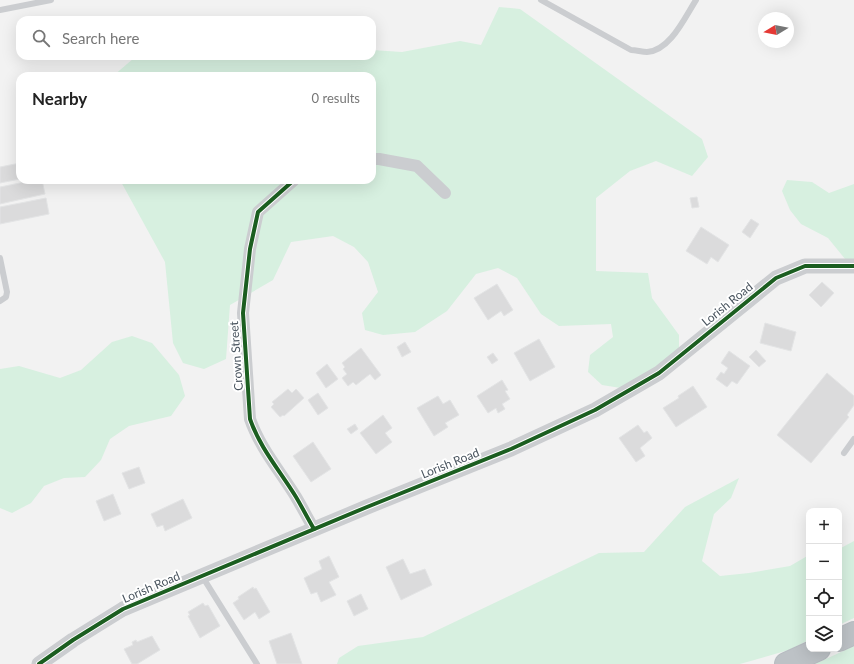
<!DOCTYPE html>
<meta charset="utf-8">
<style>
:root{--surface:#fff;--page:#f6f6f6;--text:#222;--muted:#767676;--line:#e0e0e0}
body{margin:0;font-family:Lato,sans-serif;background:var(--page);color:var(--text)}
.controls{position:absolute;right:12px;bottom:12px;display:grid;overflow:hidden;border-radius:8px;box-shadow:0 4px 16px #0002}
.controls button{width:36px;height:36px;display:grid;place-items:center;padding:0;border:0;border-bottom:1px solid var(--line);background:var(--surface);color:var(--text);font:20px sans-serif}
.compass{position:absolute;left:758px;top:12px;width:36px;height:36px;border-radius:50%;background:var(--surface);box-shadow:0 4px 16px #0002;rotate:260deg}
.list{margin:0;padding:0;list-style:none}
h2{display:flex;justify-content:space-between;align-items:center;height:52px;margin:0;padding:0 16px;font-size:17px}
h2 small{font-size:13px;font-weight:400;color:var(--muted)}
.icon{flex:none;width:22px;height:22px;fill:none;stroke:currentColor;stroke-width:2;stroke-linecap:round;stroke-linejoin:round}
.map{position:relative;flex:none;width:854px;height:664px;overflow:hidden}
.search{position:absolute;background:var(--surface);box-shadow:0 4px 16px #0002;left:16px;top:16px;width:360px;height:44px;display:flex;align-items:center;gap:10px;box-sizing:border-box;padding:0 14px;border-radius:12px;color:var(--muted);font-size:15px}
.panel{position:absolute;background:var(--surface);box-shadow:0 4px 16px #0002;left:16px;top:72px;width:360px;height:112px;border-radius:12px}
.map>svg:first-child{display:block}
.green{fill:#d7f0e0}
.building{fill:#dbdbdc;stroke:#e3e4e5}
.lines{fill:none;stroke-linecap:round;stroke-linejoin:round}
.motorway-casing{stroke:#b7bcc1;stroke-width:24}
.service{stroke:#cbcdd0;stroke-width:6}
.minor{stroke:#cbcdd0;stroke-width:12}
.tertiary{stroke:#cbcdd0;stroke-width:15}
.motorway{stroke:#bdc2c6;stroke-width:22}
.cycleway-casing{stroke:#fff;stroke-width:6}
.cycleway{stroke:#1b5e20;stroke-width:4}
.labels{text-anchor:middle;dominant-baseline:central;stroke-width:4;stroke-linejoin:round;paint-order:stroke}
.street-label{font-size:12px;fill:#49545e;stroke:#fff}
</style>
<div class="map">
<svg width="854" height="664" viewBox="0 0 854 664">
<rect width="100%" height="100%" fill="#f2f2f2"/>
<g class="green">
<path d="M 499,7 L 520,9 L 702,139 L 708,157 L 692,176 L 656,161 L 630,171 L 596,198 L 596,271 L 648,273 L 652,298 L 679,335 L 679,354 L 627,389 L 602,385 L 588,372 L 590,355 L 613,337 L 611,324 L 559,326 L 541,314 L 517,278 L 498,268 L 476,274 L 447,311 L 415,332 L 383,335 L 365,330 L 362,313 L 378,292 L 368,262 L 354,247 L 333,236 L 291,242 L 273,280 L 230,305 L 226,359 L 204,369 L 183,363 L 173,343 L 165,262 L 120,180 L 372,180 L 372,76 L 113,76 L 134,58 L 145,56 L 372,56 L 372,50 L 402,52 L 460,41 L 481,45 Z"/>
<path d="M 787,180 L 812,182 L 829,193 L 854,184 L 854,265 L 850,265 L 828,238 L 801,224 L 790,210 L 782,191 Z"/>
<path d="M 132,336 L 152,343 L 179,375 L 185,396 L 171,416 L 129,426 L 110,439 L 101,460 L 85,477 L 64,478 L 44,486 L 31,503 L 12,513 L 0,508 L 0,369 L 19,366 L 60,378 L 81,370 L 112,342 Z"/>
<path d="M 739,478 L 731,498 L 714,514 L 702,561 L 720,576 L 749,573 L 790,566 L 809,555 L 809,640 L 789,650 L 740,664 L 337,664 L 339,658 L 358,646 L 423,637 L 599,553 L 644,552 L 685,507 Z"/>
<path d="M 854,541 L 854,618 L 839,625 L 839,549 Z"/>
<path d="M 854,646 L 854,664 L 815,664 Z"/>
</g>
<g class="building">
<path d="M 20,163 L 20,179 L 0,183 L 0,167 Z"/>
<path d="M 35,180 L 42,180 L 45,194 L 0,204 L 0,187 Z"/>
<path d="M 697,197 L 699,207 L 692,208 L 690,198 Z"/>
<path d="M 46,198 L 49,214 L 0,224 L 0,207 Z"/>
<path d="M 751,219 L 759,224 L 750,238 L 742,232 Z"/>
<path d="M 701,227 L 729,245 L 718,262 L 711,257 L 707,264 L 686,251 Z"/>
<path d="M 822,282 L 834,293 L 821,307 L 809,295 Z"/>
<path d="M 497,284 L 513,310 L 504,316 L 501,311 L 488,320 L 474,298 Z"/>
<path d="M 765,323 L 796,332 L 791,351 L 760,343 Z"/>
<path d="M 539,339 L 555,367 L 530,381 L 514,353 Z"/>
<path d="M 405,342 L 411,352 L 402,357 L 397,347 Z"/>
<path d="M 361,348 L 381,375 L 375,380 L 370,374 L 356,385 L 353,382 L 348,386 L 342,378 L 347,374 L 343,369 L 345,367 L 342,363 Z"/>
<path d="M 756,350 L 766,361 L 759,367 L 749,357 Z"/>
<path d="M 729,351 L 750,366 L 737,384 L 732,381 L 727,387 L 716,379 L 721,372 L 724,374 L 728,368 L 721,363 Z"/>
<path d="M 493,353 L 498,360 L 492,364 L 487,357 Z"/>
<path d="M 327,364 L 338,379 L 326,388 L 316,373 Z"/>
<path d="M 827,373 L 854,396 L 854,405 L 847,415 L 849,417 L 811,463 L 777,435 Z"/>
<path d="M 502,380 L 508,390 L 505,391 L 510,399 L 502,404 L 505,409 L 498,413 L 496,408 L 488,413 L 477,396 Z"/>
<path d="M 693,386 L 707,407 L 676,427 L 663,408 L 679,398 L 678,396 Z"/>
<path d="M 288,389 L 292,393 L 296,389 L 304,398 L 284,416 L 283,415 L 280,417 L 271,407 L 274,404 L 272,402 Z"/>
<path d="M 318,393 L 328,408 L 318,415 L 308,400 Z"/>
<path d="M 438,396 L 443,404 L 450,400 L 459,415 L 445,423 L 448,427 L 434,436 L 417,408 Z"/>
<path d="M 383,415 L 392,428 L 385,433 L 392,442 L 376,454 L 360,433 Z"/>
<path d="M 355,424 L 358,429 L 351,434 L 347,429 Z"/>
<path d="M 638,425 L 644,433 L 647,431 L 652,438 L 640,448 L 645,456 L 636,462 L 619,438 Z"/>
<path d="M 313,442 L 331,469 L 311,482 L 293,456 Z"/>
<path d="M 139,467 L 145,483 L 129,489 L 122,473 Z"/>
<path d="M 113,494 L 121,514 L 104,521 L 96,501 Z"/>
<path d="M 183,499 L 192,518 L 165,531 L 163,525 L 157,527 L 151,514 Z"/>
<path d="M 329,556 L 339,577 L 329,582 L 336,595 L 321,602 L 317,592 L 311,594 L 304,578 L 322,569 L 319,561 Z"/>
<path d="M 403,559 L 410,574 L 425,569 L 432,585 L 401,600 L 386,567 Z"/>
<path d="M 253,587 L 254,589 L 256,588 L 270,612 L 259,619 L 255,612 L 244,620 L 233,603 L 239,599 L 238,597 Z"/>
<path d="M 361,594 L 368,609 L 354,616 L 347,601 Z"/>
<path d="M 203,603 L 205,606 L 208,605 L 220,626 L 200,638 L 188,616 L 190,615 L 188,612 Z"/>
<path d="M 291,633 L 302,664 L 277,664 L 269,641 Z"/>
<path d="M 152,636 L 160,650 L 137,664 L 132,664 L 124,649 L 133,645 L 132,642 L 136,640 L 137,642 Z"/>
</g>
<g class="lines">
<g class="motorway-casing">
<g id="motorway">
<path d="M 839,640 L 854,633"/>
<path d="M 786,664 L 819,649"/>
</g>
</g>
<g class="service">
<path d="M 541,0 L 631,50 C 636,50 642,52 647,52 C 670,51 685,17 696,0"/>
<path d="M 0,10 L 51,0"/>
<path d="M 0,258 L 7,292 L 6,297 L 0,301"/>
<path d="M 844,453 L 854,439"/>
<path d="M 202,576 L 257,664"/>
</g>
<g class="minor">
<path d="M 372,159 L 379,159 L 417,166 L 445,193"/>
<path d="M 294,180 L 258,212 L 250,249 L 243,313 L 250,419 C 260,448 280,471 296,497 C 302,507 308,519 314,529"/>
</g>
<path class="tertiary" d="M 39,664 L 73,640 L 123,609 L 367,507 L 511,449 L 595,410 L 659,373 L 776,278 L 805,266 L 854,266"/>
<use href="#motorway" class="motorway"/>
<g class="cycleway-casing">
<g id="cycleway">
<path d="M 294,180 L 258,212 L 250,249 L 243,313 L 250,419 C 260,448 280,471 296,497 C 302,507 308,519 314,529"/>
<path d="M 39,664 L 73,640 L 123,609 L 367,507 L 511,449 L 595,410 L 659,373 L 776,278 L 805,266 L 854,266"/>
</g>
</g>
<use href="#cycleway" class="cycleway"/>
</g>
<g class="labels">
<g class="street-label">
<text transform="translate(727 304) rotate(-39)">Lorish Road</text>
<text transform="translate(236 356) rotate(-94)">Crown Street</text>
<text transform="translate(450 463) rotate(-22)">Lorish Road</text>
<text transform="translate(151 587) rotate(-23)">Lorish Road</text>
</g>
</g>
</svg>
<div class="controls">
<button>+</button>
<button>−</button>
<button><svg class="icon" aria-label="locate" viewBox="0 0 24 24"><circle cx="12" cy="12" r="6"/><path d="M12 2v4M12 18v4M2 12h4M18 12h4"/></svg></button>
<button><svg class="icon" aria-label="layers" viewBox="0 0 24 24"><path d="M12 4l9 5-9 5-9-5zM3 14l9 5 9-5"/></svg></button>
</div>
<svg class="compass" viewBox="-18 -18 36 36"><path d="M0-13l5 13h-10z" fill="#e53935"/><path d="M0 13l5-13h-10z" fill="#767676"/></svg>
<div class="search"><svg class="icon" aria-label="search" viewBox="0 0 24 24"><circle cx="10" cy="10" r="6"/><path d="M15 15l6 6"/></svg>Search here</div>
<section class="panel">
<h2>Nearby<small>0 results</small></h2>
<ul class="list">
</ul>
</section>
</div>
